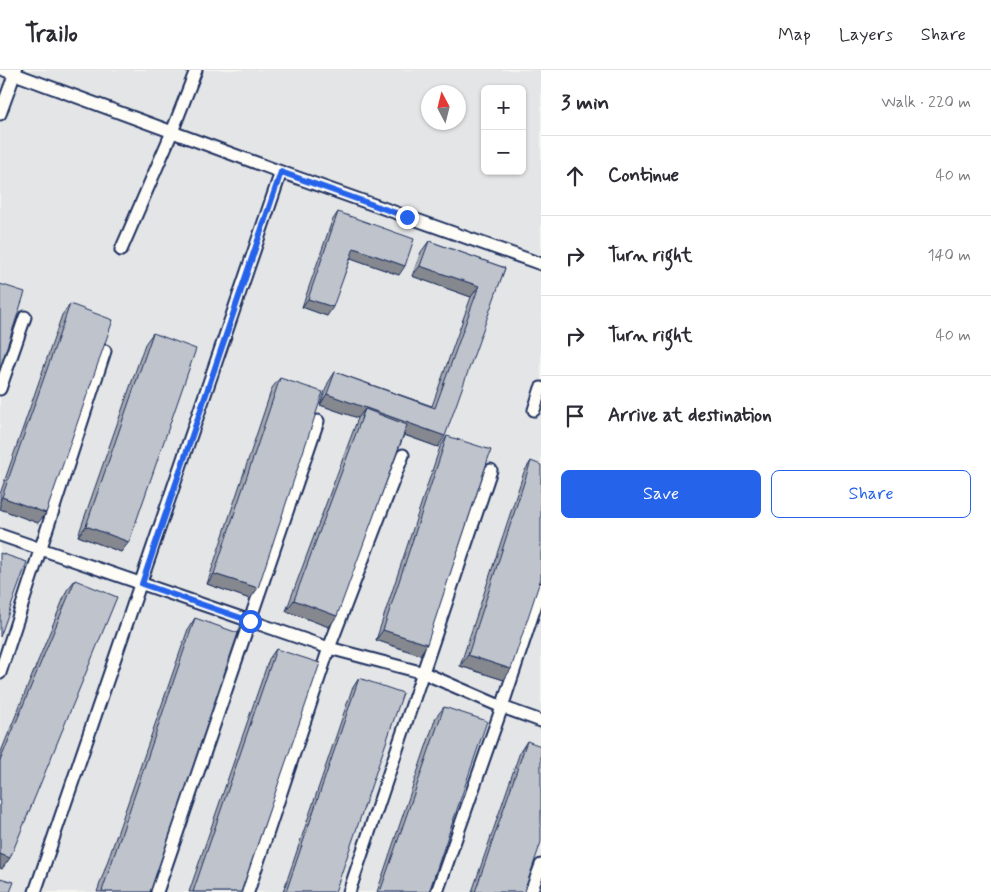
<!DOCTYPE html>
<meta charset="utf-8">
<style>
:root{--surface:#fff;--page:#f2f2f3;--text:#2b2b33;--muted:#7c7c81;--line:#e1e1e2;--accent:#2563eb}
body{margin:0;font-family:Mynerve,sans-serif;background:var(--page);color:var(--text)}
.controls{position:absolute;right:15px;top:15px;display:grid;overflow:hidden;border-radius:8px;box-shadow:0 1px 4px #0004}
.controls button{width:45px;height:45px;display:grid;place-items:center;padding:0;border:0;border-bottom:1px solid var(--line);background:var(--surface);color:var(--text);font:25px sans-serif}
.compass{position:absolute;left:421px;top:15px;width:45px;height:45px;border-radius:50%;background:var(--surface);box-shadow:0 1px 4px #0004;rotate:353deg}
.stop{position:absolute;width:15px;height:15px;margin:-11px;border:4px solid #2563eb;border-radius:50%;background:#fff}
.stop.end{background:#2563eb;border-color:#fff;box-shadow:0 1px 5px #0008}
.list{margin:0;padding:0;list-style:none}
h2{display:flex;justify-content:space-between;align-items:center;height:65px;margin:0;padding:0 20px;font-size:21px}
h2 small{font-size:16px;font-weight:400;color:var(--muted)}
.list li{display:grid;grid-template-columns:32px 1fr auto;gap:15px;align-items:center;box-sizing:border-box;height:80px;padding:0 20px;border-top:1px solid var(--line)}
.list b{display:block;font-size:19px;white-space:nowrap}
.list em{font-size:16px;font-style:normal;color:var(--muted)}
.actions{display:flex;gap:10px;padding:15px 20px}
.actions a{flex:1;padding:11px 0;border:1px solid var(--accent);border-radius:8px;text-align:center;font-size:18px;color:var(--accent)}
.actions .main{background:var(--accent);color:#fff}
.icon{flex:none;width:28px;height:28px;fill:none;stroke:currentColor;stroke-width:2;stroke-linecap:round;stroke-linejoin:round}
.map{position:relative;flex:none;width:541px;height:822px;overflow:hidden}
header{display:flex;align-items:center;gap:30px;box-sizing:border-box;height:70px;padding:0 25px;background:var(--surface);border-bottom:1px solid var(--line)}
header strong{font-size:24px}
nav{display:flex;gap:28px;margin-inline-start:auto;font-size:18px}
main{display:flex}
aside{flex:1;background:var(--surface)}
.map>svg:first-child{display:block}
.built{fill:#e4e5e6;fill-rule:evenodd}
.lines{fill:none;stroke-linecap:round;stroke-linejoin:round}
.lane-casing{stroke:#1b2f5e;stroke-width:15}
.lane{stroke:#fdfcf7;stroke-width:11}
.wall{fill:#a4a8af;stroke:#1b2f5e}
.shaded-wall{fill:#86888f;stroke:#1b2f5e}
.building{fill:#bfc3cc;stroke:#1b2f5e}
.route{stroke:#2563eb;stroke-width:6}
</style>
<header>
<strong>Trailo</strong>
<nav><a>Map</a><a>Layers</a><a>Share</a></nav>
</header>
<main>
<div class="map">
<svg width="541" height="822" viewBox="0 0 541 822">
<rect width="100%" height="100%" fill="#f4f4f1"/>
<filter id="ink" filterUnits="userSpaceOnUse"><feTurbulence type="fractalNoise" baseFrequency=".02" numOctaves="2"/><feDisplacementMap in="SourceGraphic" scale="10" xChannelSelector="R" yChannelSelector="G"/><feConvolveMatrix kernelMatrix="1 2 1 2 8 2 1 2 1" color-interpolation-filters="sRGB"/></filter>
<g filter="url(#ink)">
<path class="built" d="M 0,0 L 541,0 L 541,822 L 0,822 ZM 485,19 L 522,19 L 522,101 L 485,101 ZM 428,22 L 458,22 L 458,52 L 428,52 Z"/>
<g class="lines">
<g class="lane-casing">
<g id="lane">
<path d="M 4,0 L 281,102 L 541,194"/>
<path d="M 0,44 L 16,0"/>
<path d="M 121,180 L 172,62 L 196,0"/>
<path d="M 0,319 L 25,247"/>
<path d="M 534,340 L 541,318"/>
<path d="M 0,465 L 329,578 L 424,603 L 502,637 L 541,651"/>
<path d="M 0,603 L 105,281"/>
<path d="M 35,822 L 281,102"/>
<path d="M 157,822 L 318,351"/>
<path d="M 248,822 L 329,578 L 403,385"/>
<path d="M 349,822 L 491,400"/>
<path d="M 437,822 L 502,637 L 541,519"/>
<path d="M 531,822 L 541,795"/>
</g>
</g>
<use href="#lane" class="lane"/>
</g>
<g class="wall">
<path d="M 338,142 L 399,205 L 351,188 L 327,246 L 302,237 L 332,151 Z"/>
<path d="M 429,171 L 505,198 L 438,377 L 404,365 L 329,557 L 286,541 L 358,348 L 320,335 L 328,313 L 335,302 L 432,336 L 471,227 L 412,206 L 421,182 Z"/>
<path d="M 70,234 L 38,453 L 0,439 L 0,424 L 62,245 Z"/>
<path d="M 153,263 L 121,482 L 78,466 L 145,274 Z"/>
<path d="M 280,308 L 250,529 L 207,514 L 272,318 Z"/>
<path d="M 447,366 L 420,585 L 376,570 L 440,377 Z"/>
<path d="M 531,391 L 504,610 L 460,596 L 524,402 Z"/>
<path d="M 75,510 L 2,799 L 0,798 L 0,684 L 67,520 Z"/>
<path d="M 195,548 L 150,822 L 97,822 L 188,559 Z"/>
<path d="M 276,579 L 241,822 L 189,822 L 269,589 Z"/>
<path d="M 359,608 L 335,822 L 283,822 L 352,619 Z"/>
<path d="M 444,637 L 429,822 L 377,822 L 436,647 Z"/>
<path d="M 527,671 L 524,822 L 472,822 L 520,682 Z"/>
</g>
<g class="shaded-wall">
<path d="M 354,178 L 405,196 L 399,205 L 348,187 Z"/>
<path d="M 420,196 L 479,216 L 471,227 L 412,206 Z"/>
<path d="M 308,229 L 333,237 L 327,246 L 302,237 Z"/>
<path d="M 327,324 L 445,366 L 438,377 L 361,349 L 365,339 L 358,348 L 320,335 Z"/>
<path d="M 2,427 L 46,443 L 38,453 L 0,439 L 0,431 Z"/>
<path d="M 86,456 L 129,472 L 121,482 L 78,466 Z"/>
<path d="M 214,504 L 258,518 L 250,529 L 207,514 Z"/>
<path d="M 294,530 L 337,546 L 329,557 L 286,541 Z"/>
<path d="M 383,560 L 427,574 L 420,585 L 376,570 Z"/>
<path d="M 468,585 L 511,599 L 504,610 L 460,596 Z"/>
<path d="M 0,784 L 10,788 L 2,799 L 0,798 Z"/>
</g>
<g class="building">
<path d="M 338,142 L 414,169 L 405,196 L 354,178 L 333,237 L 308,229 Z"/>
<path d="M 429,171 L 505,198 L 445,366 L 327,324 L 335,302 L 435,338 L 479,216 L 420,196 Z"/>
<path d="M 0,214 L 25,222 L 0,298 Z"/>
<path d="M 70,234 L 113,250 L 46,443 L 2,427 Z"/>
<path d="M 153,263 L 196,279 L 129,472 L 86,456 Z"/>
<path d="M 280,308 L 323,322 L 258,518 L 214,504 Z"/>
<path d="M 365,339 L 407,355 L 337,546 L 294,530 Z"/>
<path d="M 447,366 L 491,380 L 427,574 L 383,560 Z"/>
<path d="M 531,391 L 541,395 L 541,508 L 511,599 L 468,585 Z"/>
<path d="M 0,483 L 27,492 L 0,567 Z"/>
<path d="M 75,510 L 117,527 L 10,788 L 0,784 L 0,691 Z"/>
<path d="M 195,548 L 238,563 L 150,822 L 106,822 L 102,821 Z"/>
<path d="M 276,579 L 320,593 L 241,822 L 193,822 Z"/>
<path d="M 359,608 L 403,623 L 335,822 L 286,822 Z"/>
<path d="M 444,637 L 487,651 L 429,822 L 380,822 Z"/>
<path d="M 527,671 L 541,676 L 541,772 L 524,822 L 475,822 Z"/>
<path d="M 0,808 L 14,812 L 10,822 L 0,822 Z"/>
</g>
</g>
<g class="lines" filter="url(#ink)">
<path class="route" d="M 250,551 L 142,514 L 281,102 L 407,147"/>
</g>
</svg>
<div class="controls">
<button>+</button>
<button>−</button>
</div>
<svg class="compass" viewBox="-18 -18 36 36"><path d="M0-13l5 13h-10z" fill="#e53935"/><path d="M0 13l5-13h-10z" fill="#7c7c81"/></svg>
<div class="stop" style="left:250px;top:551px"></div>
<div class="stop end" style="left:407px;top:147px"></div>
</div>
<aside>
<h2>3 min<small>Walk · 220 m</small></h2>
<ul class="list">
<li><svg class="icon" aria-label="ahead" viewBox="0 0 24 24"><path d="M12 20V5M6 11l6-6 6 6"/></svg><div><b>Continue</b></div><em>40 m</em></li>
<li><svg class="icon" aria-label="right" viewBox="0 0 24 24"><path d="M7 20v-9h11M14 6l5 5-5 5"/></svg><div><b>Turn right</b></div><em>140 m</em></li>
<li><svg class="icon" aria-label="right" viewBox="0 0 24 24"><path d="M7 20v-9h11M14 6l5 5-5 5"/></svg><div><b>Turn right</b></div><em>40 m</em></li>
<li><svg class="icon" aria-label="arrive" viewBox="0 0 24 24"><path d="M6 21V4h12l-3 4 3 4H6"/></svg><div><b>Arrive at destination</b></div></li>
</ul>
<div class="actions"><a class="main">Save</a><a>Share</a></div>
</aside>
</main>
